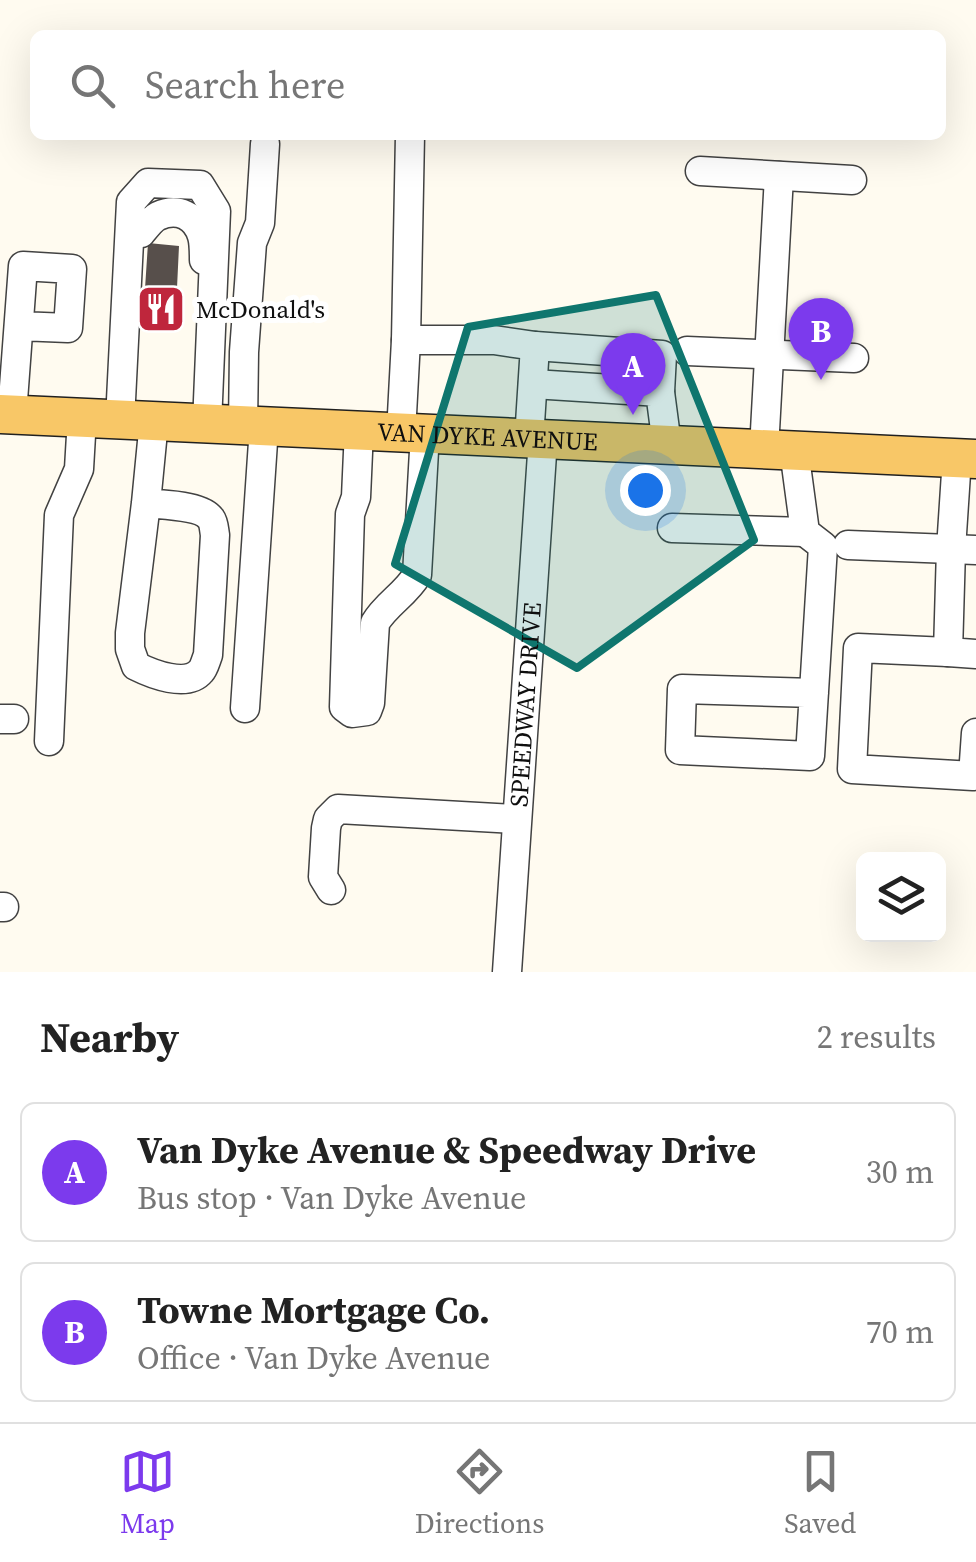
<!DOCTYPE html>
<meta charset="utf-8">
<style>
:root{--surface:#fff;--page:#f2f2f2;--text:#222;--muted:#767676;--line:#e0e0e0;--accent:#7c3aed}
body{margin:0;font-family:"Source Serif 4",serif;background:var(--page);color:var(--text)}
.controls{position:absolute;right:30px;bottom:30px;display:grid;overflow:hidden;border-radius:15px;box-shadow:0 10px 40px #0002}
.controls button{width:90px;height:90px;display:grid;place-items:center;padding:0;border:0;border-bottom:2px solid var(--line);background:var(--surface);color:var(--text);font:50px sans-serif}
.you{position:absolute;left:645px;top:490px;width:35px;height:35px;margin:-25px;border:8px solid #fff;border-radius:50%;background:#1a73e8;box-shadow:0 0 0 15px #1a73e833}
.badge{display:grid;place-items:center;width:65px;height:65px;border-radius:50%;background:var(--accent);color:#fff;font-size:32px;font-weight:700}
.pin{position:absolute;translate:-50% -82px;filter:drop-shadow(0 2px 5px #0008)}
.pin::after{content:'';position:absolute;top:52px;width:35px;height:30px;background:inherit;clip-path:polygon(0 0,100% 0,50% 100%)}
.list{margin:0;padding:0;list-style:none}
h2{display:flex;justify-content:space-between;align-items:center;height:130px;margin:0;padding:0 40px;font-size:42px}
h2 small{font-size:32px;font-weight:400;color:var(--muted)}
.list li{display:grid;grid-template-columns:65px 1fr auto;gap:30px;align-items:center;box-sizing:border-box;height:140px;margin:0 20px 20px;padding:0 20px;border:2px solid var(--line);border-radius:15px}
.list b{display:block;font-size:38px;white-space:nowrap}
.list p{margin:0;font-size:32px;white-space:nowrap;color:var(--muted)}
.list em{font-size:32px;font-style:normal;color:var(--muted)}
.icon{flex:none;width:55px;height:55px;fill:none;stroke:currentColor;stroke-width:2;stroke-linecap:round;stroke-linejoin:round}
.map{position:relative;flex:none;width:976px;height:972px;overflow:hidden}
.search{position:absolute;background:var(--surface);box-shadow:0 10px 40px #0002;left:30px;right:30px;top:30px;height:110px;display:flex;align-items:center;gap:25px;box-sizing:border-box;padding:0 35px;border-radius:15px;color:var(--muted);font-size:38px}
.sheet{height:450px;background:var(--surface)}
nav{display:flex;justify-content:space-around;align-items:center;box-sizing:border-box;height:140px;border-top:2px solid var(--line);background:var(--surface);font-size:28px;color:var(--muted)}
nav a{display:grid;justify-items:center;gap:5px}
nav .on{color:var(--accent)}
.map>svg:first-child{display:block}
.building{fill:#574f4b}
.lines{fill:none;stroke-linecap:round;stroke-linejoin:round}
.minor-casing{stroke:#424242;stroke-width:31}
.major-casing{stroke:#202020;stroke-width:41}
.minor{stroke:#fff;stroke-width:28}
.major{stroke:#f8c767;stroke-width:38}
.marked{fill:#0f766e;fill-opacity:0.2;stroke:#0f766e;stroke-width:8;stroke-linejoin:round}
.labels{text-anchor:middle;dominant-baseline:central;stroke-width:10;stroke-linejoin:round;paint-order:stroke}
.poi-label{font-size:25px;fill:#0f0f0f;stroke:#fff;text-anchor:start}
.street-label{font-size:25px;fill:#0f0f0f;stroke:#fff}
</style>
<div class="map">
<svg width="976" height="972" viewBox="0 0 976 972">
<rect width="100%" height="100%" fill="#fffbf0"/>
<path class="building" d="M 148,243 L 179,246 L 177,288 L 181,288 L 178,331 L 139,328 L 141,303 L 144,304 Z"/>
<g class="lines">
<g class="minor-casing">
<g id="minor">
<path d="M 700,171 L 852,180"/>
<path d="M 141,233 C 146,227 152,219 158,216 C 178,207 196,216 202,236 C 204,243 204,253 204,260"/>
<path d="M 406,340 L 410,135"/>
<path d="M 535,346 L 662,355 L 660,392"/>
<path d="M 687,351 L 854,358"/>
<path d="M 533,384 L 660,392 L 667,445"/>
<path d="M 12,414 L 23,266 L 72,269 L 68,328 L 19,326"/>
<path d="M 120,420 L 131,202 L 148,183 L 200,185 L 216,211 L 207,424"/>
<path d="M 243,426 L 244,352 L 252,243 L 260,223 L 265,144"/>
<path d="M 359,430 L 356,497 L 350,514 L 344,707 L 352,713 L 367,711 L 370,703 L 375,623 C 386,604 406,594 417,575 L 425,433"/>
<path d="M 401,433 L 406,340 L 494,340 L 535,346 L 529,439"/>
<path d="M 764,449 L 779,176"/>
<path d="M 794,450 L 805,532 L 823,546 L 810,756 L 680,750 L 682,689 L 814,693"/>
<path d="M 957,458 L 951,549 L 948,652 L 976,654"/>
<path d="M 146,503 C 162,505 202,505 211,519 C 214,523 214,530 215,535 L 208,655 C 206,660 204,668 201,671 C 187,688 152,674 136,666 L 130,649 L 130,633 L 146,503 L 154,421"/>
<path d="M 672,528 L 805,532"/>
<path d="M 848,545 L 976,550"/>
<path d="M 948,652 L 858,648 L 852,769 L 973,776 L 976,733"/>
<path d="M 245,708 L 264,427"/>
<path d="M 0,719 L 14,719"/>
<path d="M 49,741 L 59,515 L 79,469 L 82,418"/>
<path d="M 331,890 L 323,877 L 326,828 L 328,819 L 338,809 L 516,819"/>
<path d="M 0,907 L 4,907"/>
<path id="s1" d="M 507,972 L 543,439"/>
</g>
</g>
<g class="major-casing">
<g id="major">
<path id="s2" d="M 0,414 L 976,459"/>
</g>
</g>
<use href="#minor" class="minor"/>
<use href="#major" class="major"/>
</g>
<path class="marked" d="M 656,295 L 754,540 L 577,668 L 395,564 L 468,327 Z"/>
<defs>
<g id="restaurant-square" transform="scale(2.5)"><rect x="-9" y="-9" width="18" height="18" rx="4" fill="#bf263c" stroke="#fff"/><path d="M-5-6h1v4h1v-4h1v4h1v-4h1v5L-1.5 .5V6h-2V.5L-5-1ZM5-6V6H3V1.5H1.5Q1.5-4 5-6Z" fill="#fff"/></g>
</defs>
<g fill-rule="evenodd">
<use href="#restaurant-square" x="161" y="309"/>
</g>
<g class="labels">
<g class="poi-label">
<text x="196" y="309">McDonald's</text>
</g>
<g class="street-label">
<text stroke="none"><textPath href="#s2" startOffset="488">VAN DYKE AVENUE</textPath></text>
<text stroke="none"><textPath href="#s1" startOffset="268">SPEEDWAY DRIVE</textPath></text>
</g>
</g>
</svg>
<div class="controls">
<button><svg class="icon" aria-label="layers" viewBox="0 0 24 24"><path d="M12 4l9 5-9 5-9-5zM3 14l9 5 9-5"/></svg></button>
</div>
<div class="you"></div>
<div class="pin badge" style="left:633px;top:415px">A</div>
<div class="pin badge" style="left:821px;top:380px">B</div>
<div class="search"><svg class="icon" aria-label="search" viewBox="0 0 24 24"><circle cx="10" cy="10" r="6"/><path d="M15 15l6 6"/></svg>Search here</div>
</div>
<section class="sheet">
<h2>Nearby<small>2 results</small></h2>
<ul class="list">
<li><span class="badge">A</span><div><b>Van Dyke Avenue &amp; Speedway Drive</b><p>Bus stop · Van Dyke Avenue</p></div><em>30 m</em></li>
<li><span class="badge">B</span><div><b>Towne Mortgage Co.</b><p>Office · Van Dyke Avenue</p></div><em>70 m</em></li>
</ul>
</section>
<nav>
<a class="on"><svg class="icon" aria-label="map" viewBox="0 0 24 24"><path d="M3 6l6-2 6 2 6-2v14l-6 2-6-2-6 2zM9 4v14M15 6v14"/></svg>Map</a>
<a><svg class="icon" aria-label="directions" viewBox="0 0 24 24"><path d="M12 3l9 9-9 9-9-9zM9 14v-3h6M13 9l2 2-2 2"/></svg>Directions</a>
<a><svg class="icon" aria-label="saved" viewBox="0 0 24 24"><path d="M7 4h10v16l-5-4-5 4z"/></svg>Saved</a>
</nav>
